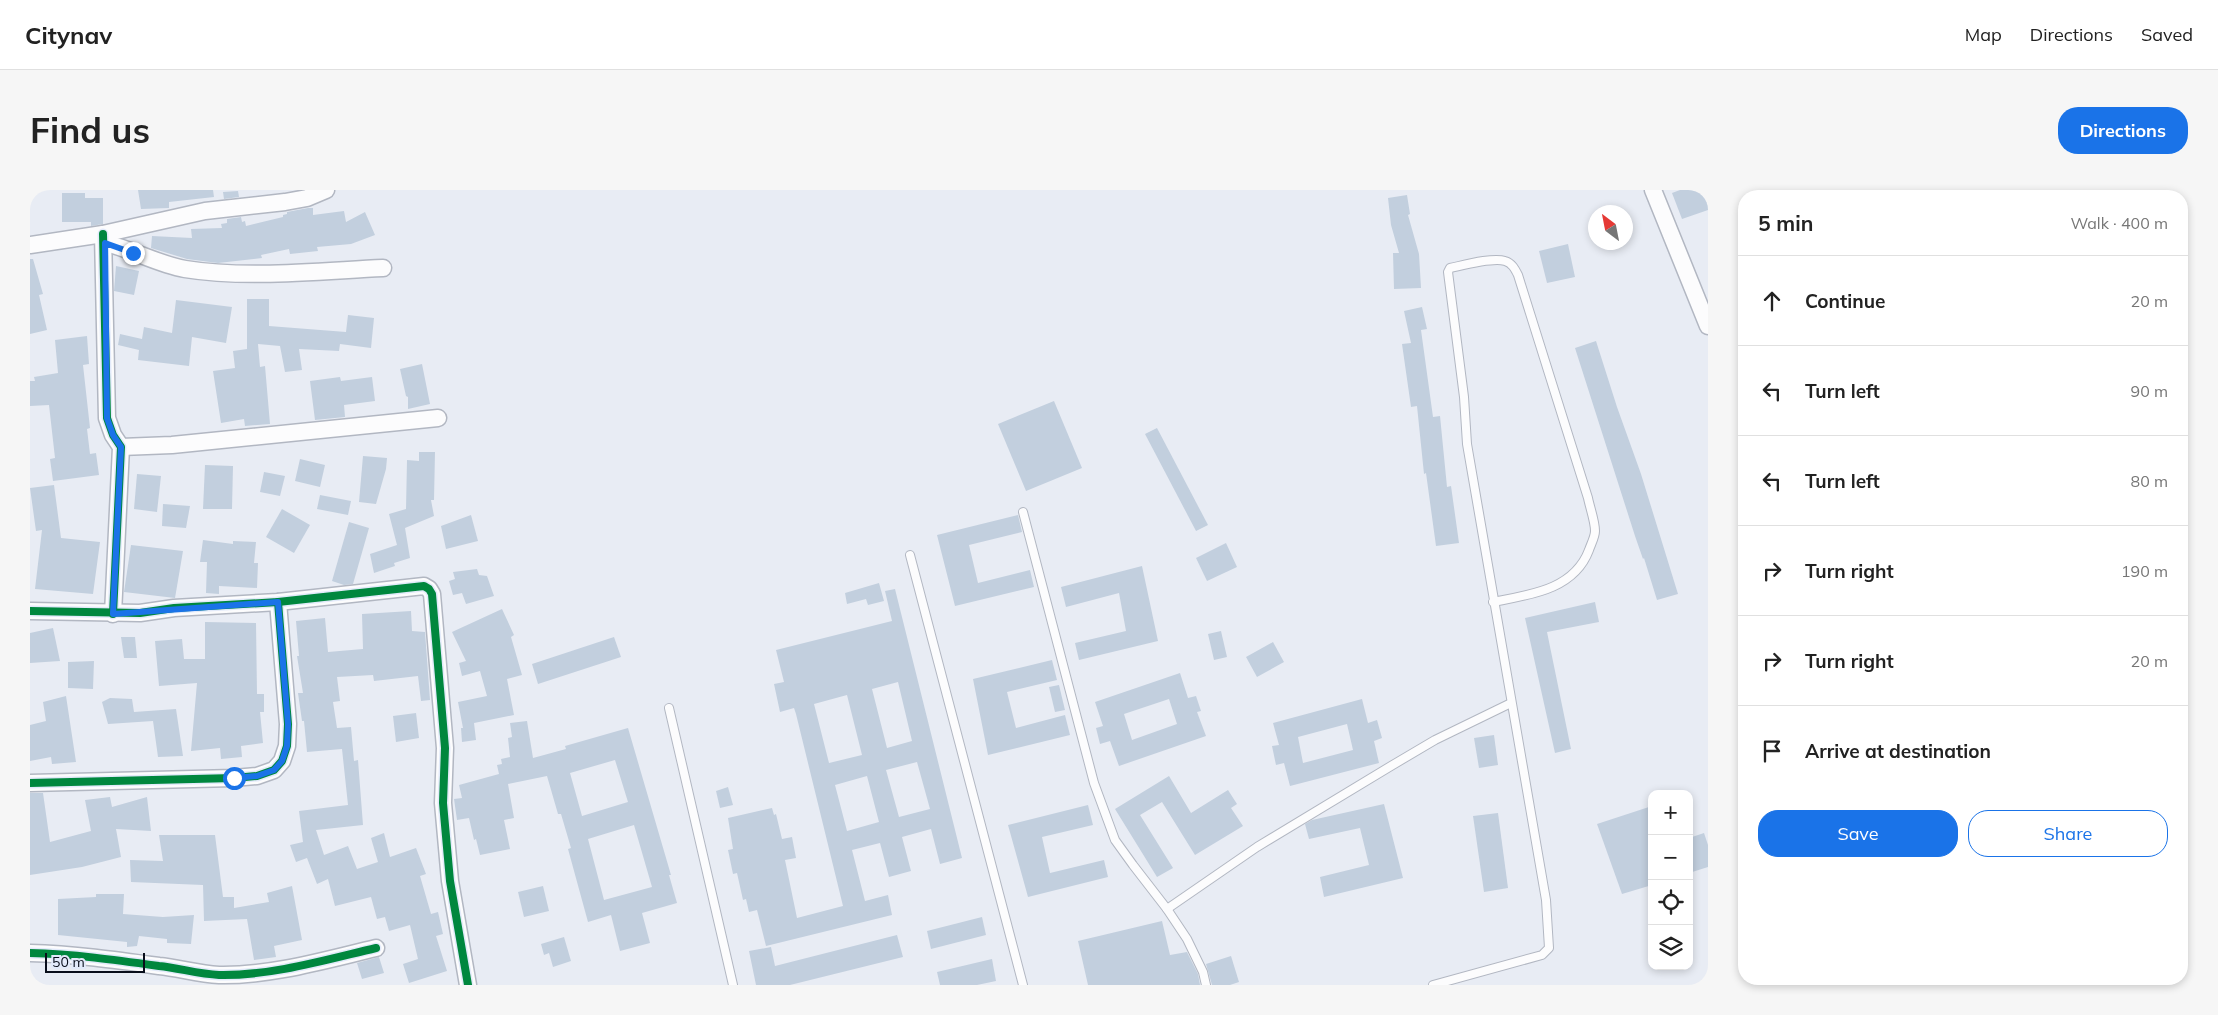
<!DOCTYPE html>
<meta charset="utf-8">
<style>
:root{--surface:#fff;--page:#f6f6f6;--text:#222;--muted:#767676;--line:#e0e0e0;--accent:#1a73e8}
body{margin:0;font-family:Mulish,sans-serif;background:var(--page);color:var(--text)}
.controls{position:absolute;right:15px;bottom:15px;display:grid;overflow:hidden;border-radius:10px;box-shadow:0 2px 8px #0003}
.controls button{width:45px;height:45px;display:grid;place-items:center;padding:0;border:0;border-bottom:1px solid var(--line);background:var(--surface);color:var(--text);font:25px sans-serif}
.compass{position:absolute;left:1558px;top:15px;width:45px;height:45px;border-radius:50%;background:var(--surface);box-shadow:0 2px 8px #0003;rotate:328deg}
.scale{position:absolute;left:15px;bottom:12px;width:100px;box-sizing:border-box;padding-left:5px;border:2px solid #090e1b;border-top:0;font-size:14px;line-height:18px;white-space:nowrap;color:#090e1b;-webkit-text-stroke:4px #e2eafa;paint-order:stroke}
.stop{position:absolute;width:15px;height:15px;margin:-11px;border:4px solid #1a73e8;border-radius:50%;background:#fff}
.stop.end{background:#1a73e8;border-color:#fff;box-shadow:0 1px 5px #0008}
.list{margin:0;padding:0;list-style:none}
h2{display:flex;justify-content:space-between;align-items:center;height:65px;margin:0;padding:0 20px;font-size:21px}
h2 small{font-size:16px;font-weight:400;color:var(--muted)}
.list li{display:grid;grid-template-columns:32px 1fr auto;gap:15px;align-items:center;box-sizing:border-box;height:90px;padding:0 20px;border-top:1px solid var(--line)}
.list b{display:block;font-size:19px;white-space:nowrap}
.list em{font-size:16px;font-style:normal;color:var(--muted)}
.actions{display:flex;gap:10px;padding:15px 20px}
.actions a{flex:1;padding:11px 0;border:1px solid var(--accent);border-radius:20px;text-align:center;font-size:18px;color:var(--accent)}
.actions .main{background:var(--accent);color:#fff}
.icon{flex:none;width:28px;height:28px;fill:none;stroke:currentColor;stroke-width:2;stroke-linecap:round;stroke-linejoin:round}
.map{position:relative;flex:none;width:1678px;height:795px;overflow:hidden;border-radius:20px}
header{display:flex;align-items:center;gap:30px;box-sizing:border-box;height:70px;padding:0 25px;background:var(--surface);border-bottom:1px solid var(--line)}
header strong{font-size:24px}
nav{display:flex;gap:28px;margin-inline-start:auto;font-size:18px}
.intro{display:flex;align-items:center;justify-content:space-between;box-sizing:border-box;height:120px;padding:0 30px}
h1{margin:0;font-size:35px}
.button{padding:12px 22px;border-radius:20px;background:var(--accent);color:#fff;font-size:18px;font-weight:700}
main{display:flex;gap:30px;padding:0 30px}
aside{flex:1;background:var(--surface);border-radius:20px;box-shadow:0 2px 8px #0003}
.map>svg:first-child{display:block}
.building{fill:#c2cfde;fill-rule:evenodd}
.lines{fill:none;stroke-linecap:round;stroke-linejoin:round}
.lane-casing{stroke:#b2b7c2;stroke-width:10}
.street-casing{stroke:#b2b7c2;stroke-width:19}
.lane{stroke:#fcfcfd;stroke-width:8}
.street{stroke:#fcfcfd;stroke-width:16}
.cycleway-casing{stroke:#e2eafa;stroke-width:11}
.cycleway{stroke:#00873e;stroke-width:8}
.route{stroke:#1a73e8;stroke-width:6}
</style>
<header>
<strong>Citynav</strong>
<nav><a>Map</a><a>Directions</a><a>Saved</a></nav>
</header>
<div class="intro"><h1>Find us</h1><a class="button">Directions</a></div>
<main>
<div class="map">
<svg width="1678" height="795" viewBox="0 0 1678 795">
<rect width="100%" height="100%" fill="#e8ecf4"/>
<g class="building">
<path d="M 108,0 L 183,0 L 184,7 L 139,12 L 139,18 L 111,19 Z"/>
<path d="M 1650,0 L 1678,0 L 1678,20 L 1652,29 L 1642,3 Z"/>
<path d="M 208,1 L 209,7 L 194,9 L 193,2 Z"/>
<path d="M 32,3 L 55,3 L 55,8 L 73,8 L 73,34 L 61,36 L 61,32 L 32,32 Z"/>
<path d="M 1377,5 L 1380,24 L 1378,25 L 1389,64 L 1391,98 L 1364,99 L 1363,63 L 1369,63 L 1361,35 L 1358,8 Z"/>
<path d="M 278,18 L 283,18 L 283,25 L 314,21 L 316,32 L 335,22 L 345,45 L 321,54 L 287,57 L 288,61 L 260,64 L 259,59 L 231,65 L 232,68 L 188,73 L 157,69 L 121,58 L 122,46 L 162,48 L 161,39 L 192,38 L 191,34 L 197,33 L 197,29 L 211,27 L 212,32 L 215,31 L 216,36 L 253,27 L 253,25 L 257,24 L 257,22 Z"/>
<path d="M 1538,54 L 1545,87 L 1517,93 L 1509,61 Z"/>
<path d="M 0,69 L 3,69 L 13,104 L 9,105 L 17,140 L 0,144 Z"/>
<path d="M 86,76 L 109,81 L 104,105 L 84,101 Z"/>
<path d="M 217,109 L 239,109 L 239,136 L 316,142 L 318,125 L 344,128 L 341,158 L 310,154 L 309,161 L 269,159 L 272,180 L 255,182 L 250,156 L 228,154 L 230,177 L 235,176 L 240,234 L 215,236 L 214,229 L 191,233 L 183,181 L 205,178 L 203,161 L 217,159 Z"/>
<path d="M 146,110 L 202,117 L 196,153 L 162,147 L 159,176 L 108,170 L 109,160 L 88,155 L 90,144 L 112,149 L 114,137 L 142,143 Z"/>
<path d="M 1392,117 L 1397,139 L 1391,140 L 1403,227 L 1410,226 L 1417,297 L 1421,296 L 1429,353 L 1406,356 L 1396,283 L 1394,284 L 1387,216 L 1381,217 L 1372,154 L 1381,153 L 1374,121 Z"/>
<path d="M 57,146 L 59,174 L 53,175 L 60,238 L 57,239 L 60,264 L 66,263 L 69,285 L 23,291 L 20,269 L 25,268 L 19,215 L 0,216 L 0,191 L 5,191 L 4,187 L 28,183 L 25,150 Z"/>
<path d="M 1566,151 L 1587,217 L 1611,284 L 1648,404 L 1627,410 L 1614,368 L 1613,369 L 1605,346 L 1545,158 Z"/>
<path d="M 392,174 L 400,214 L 378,219 L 378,207 L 376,206 L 370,179 Z"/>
<path d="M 310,187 L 311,191 L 342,187 L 345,211 L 314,215 L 315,227 L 285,230 L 280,191 Z"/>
<path d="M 1024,211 L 1052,278 L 996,301 L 968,234 Z"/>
<path d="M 1127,238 L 1178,335 L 1166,341 L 1115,244 Z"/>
<path d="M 389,262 L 405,262 L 404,310 L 401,310 L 404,326 L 375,338 L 380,368 L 364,373 L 365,376 L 344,383 L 340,364 L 367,355 L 359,324 L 376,319 L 377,270 L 389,271 Z"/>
<path d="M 333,266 L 357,268 L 356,279 L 346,314 L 329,312 Z"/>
<path d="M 270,269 L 295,275 L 290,297 L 265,291 Z"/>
<path d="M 175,275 L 203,276 L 202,319 L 173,319 Z"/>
<path d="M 234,282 L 255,286 L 250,306 L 230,302 Z"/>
<path d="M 107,284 L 131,286 L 127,322 L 104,319 Z"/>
<path d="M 24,295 L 31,348 L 70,352 L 63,404 L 5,399 L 12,340 L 6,341 L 0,298 Z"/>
<path d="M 290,305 L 321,311 L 318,325 L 287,319 Z"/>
<path d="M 133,314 L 160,316 L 156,338 L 132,336 Z"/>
<path d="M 252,319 L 280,335 L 264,363 L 236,347 Z"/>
<path d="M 441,325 L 448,351 L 416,359 L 411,336 Z"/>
<path d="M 988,325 L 992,342 L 939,355 L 948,393 L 1000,380 L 1004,397 L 925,416 L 907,345 Z"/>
<path d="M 319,332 L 339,338 L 323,394 L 314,395 L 302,391 Z"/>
<path d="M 173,350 L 203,354 L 203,351 L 226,352 L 224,373 L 228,373 L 227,398 L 189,396 L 189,404 L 176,403 L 177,372 L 170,372 Z"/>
<path d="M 1196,353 L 1207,377 L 1177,391 L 1166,368 Z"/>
<path d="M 101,355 L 153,361 L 145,408 L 94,402 Z"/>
<path d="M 1112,376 L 1128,451 L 1049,470 L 1045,453 L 1096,441 L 1089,403 L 1036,417 L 1031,397 Z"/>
<path d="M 447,379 L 449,385 L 457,386 L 464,406 L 436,414 L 432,403 L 423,405 L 419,391 L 425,389 L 423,382 Z"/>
<path d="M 849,393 L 854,411 L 838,415 L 836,409 L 817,414 L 815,403 Z"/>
<path d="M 865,399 L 932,668 L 910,674 L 901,639 L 872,647 L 881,681 L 859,687 L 850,653 L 822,660 L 835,711 L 858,705 L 862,725 L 736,756 L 727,720 L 719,722 L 716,709 L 713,710 L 707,683 L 703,684 L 698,660 L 703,659 L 698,628 L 742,618 L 744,625 L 746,624 L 752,649 L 762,647 L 766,668 L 755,670 L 767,728 L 813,716 L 766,524 L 764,518 L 750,522 L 744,494 L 754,492 L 746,460 L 862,431 L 855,401 ZM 868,492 L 882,551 L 857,558 L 842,499 ZM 817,505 L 832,565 L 799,573 L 784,514 ZM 887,572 L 900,619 L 869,627 L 856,580 ZM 837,586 L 849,632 L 817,641 L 805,595 Z"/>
<path d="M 1565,412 L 1569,432 L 1517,442 L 1541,559 L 1525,563 L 1495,428 Z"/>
<path d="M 472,419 L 484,445 L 481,447 L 492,485 L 477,489 L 484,525 L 444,533 L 446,550 L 432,552 L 431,538 L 433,538 L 428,512 L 457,506 L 450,481 L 432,486 L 429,473 L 436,471 L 422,442 Z"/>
<path d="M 381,421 L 382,441 L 395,442 L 400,510 L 391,511 L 388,486 L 344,491 L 343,485 L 307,487 L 310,511 L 303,512 L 307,538 L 321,537 L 324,571 L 328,570 L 333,635 L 286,640 L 294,665 L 318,656 L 327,679 L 348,672 L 341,648 L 354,643 L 360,667 L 386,658 L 396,684 L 390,686 L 401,724 L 408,722 L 413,744 L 406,746 L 417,781 L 379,793 L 373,774 L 388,769 L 380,735 L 359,741 L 355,727 L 347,729 L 341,707 L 305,716 L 298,689 L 287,694 L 277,668 L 266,672 L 260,655 L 273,652 L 269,621 L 318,615 L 312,559 L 277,562 L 274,531 L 272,531 L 268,503 L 273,503 L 267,466 L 269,466 L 266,431 L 295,428 L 298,462 L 333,459 L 332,424 Z"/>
<path d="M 175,432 L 226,433 L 227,504 L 234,504 L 234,522 L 230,522 L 233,553 L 211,556 L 212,567 L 191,569 L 190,558 L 161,561 L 167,493 L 129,496 L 125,451 L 152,449 L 154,469 L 175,469 Z"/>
<path d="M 23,438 L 30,471 L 0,473 L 0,443 Z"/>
<path d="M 1191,441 L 1197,467 L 1184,470 L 1178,444 Z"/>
<path d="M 91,447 L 105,447 L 107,468 L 94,468 Z"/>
<path d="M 584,447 L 591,467 L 508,494 L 502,474 Z"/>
<path d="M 1243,452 L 1254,472 L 1227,487 L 1216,467 Z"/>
<path d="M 1022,470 L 1027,490 L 977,502 L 986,538 L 1035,525 L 1040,545 L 958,565 L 943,489 Z"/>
<path d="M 64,471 L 63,499 L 38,498 L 38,472 Z"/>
<path d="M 1150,483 L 1158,508 L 1166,506 L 1171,521 L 1167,522 L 1176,546 L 1089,576 L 1080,551 L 1070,554 L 1066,538 L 1073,536 L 1065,512 ZM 1139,509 L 1147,534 L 1102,550 L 1094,524 Z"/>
<path d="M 1029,495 L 1035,520 L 1025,522 L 1019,497 Z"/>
<path d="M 36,506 L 46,572 L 22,574 L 21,567 L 0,571 L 0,535 L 16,531 L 13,512 Z"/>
<path d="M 80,508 L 102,509 L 104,522 L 146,519 L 153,566 L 128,567 L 123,531 L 78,534 L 72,512 Z"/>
<path d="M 1332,509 L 1338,533 L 1347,530 L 1352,548 L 1344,551 L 1349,573 L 1260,596 L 1254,573 L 1246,575 L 1242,556 L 1249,555 L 1243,533 ZM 1317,534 L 1323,560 L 1273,573 L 1268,547 Z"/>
<path d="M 386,523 L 389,548 L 366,552 L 363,526 Z"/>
<path d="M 497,531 L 503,568 L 536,559 L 535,556 L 598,538 L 641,685 L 639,685 L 647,713 L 612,723 L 620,753 L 590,761 L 581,725 L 558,732 L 538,659 L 541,658 L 531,624 L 528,624 L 517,586 L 478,594 L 484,628 L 474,630 L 480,659 L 450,665 L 446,649 L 444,650 L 439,628 L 427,630 L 424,609 L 432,608 L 429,595 L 469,584 L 467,575 L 472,574 L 471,569 L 480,567 L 478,548 L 482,547 L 480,533 ZM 585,570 L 598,612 L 552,626 L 540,583 ZM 604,635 L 622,697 L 574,710 L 558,649 Z"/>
<path d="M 1464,545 L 1468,575 L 1449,578 L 1444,548 Z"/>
<path d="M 1139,586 L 1161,623 L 1198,600 L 1207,614 L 1201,618 L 1213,636 L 1165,665 L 1132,612 L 1110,625 L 1143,678 L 1127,687 L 1085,619 Z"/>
<path d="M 698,597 L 703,615 L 690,618 L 686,601 Z"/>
<path d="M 0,603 L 13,603 L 20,652 L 61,641 L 55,610 L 80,607 L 82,617 L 117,607 L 121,641 L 86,639 L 91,667 L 52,677 L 0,685 Z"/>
<path d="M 1354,614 L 1373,688 L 1294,707 L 1290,687 L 1339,675 L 1330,638 L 1279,649 L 1275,634 L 1282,630 Z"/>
<path d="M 1058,615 L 1063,635 L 1012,647 L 1020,683 L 1074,670 L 1078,687 L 998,707 L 978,635 Z"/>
<path d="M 1622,616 L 1622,695 L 1592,704 L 1567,634 Z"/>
<path d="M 1468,623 L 1478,698 L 1454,702 L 1443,626 Z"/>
<path d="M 1674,643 L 1678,655 L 1678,677 L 1659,683 L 1659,651 L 1663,650 L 1662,647 Z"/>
<path d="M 129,645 L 185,645 L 193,707 L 204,707 L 204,718 L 239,712 L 237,703 L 262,696 L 272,750 L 244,756 L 246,767 L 224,770 L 217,729 L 174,731 L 173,695 L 101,692 L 100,670 L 133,671 Z"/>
<path d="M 513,696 L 519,721 L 494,727 L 488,702 Z"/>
<path d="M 66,704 L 94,704 L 93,724 L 133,727 L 164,725 L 161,754 L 137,753 L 137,749 L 109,746 L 107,756 L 97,757 L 97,752 L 28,745 L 28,709 L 66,707 Z"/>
<path d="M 952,727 L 956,745 L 901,759 L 897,741 Z"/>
<path d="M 1132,731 L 1140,765 L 1157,762 L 1168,784 L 1170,795 L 1058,795 L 1048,751 Z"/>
<path d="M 867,745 L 873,767 L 760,795 L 726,795 L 719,761 L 741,757 L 745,776 Z"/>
<path d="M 534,747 L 541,771 L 523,777 L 519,763 L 514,765 L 511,754 Z"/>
<path d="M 1201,766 L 1209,792 L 1200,795 L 1182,795 L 1176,774 Z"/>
<path d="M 349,767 L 354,783 L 332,789 L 327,773 Z"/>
<path d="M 962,769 L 966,791 L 947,795 L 910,795 L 907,782 Z"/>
</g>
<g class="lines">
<g class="lane-casing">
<g id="lane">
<path d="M 993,322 L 1064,593 L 1085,650 L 1103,675 L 1137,719 L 1157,749 L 1173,782 L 1176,795"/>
<path d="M 880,365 L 993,795"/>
<path d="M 639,518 L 703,795"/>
<path d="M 1137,719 L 1227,657 L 1361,576 L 1405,550 L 1481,513"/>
<path d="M 1403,795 L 1512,765 L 1519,758 L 1516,710 L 1437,254 L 1434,207 L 1418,82 L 1420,78 C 1434,75 1463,67 1475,71 C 1482,73 1485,79 1488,85 L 1558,308 C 1560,318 1565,331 1565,341 C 1565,347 1561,354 1559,360 C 1544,400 1499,405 1463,412"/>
</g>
</g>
<g class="street-casing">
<g id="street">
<path d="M 1623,0 L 1678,136"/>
<path d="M 73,44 L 77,228 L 83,245 L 91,257 L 83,424"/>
<path d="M 75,53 C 102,59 127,74 155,79 C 216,89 290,81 353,78"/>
<path d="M 0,55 L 73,44 L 175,21 L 255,12 L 277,8 L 296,0"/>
<path d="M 91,257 L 142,255 L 408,228"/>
<path d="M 0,421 L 110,423 L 144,418 L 248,412 L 394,396 L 399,399 L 402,404 L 415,558 L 413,613 L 420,691 L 438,795"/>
<path d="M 0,593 L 204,588 L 227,586 L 244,580 L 252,571 L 257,556 L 258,534 L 248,412"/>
<path d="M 0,763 C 43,764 86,770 129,776 C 149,778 168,784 189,785 C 241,786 295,770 346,758"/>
</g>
</g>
<use href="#lane" class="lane"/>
<use href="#street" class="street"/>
<g class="cycleway-casing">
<g id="cycleway">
<path d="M 73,44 L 77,228 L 83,245 L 91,257 L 83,424"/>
<path d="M 0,421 L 110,423 L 144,418 L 248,412 L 394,396 L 399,399 L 402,404 L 415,558 L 413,613 L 420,691 L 438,795"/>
<path d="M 0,593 L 204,588 L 227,586 L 244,580 L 252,571 L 257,556 L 258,534 L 248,412"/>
<path d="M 0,763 C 43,764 86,770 129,776 C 149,778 168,784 189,785 C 241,786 295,770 346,758"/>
</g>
</g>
<use href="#cycleway" class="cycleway"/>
</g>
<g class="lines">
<path class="route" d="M 103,63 L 75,53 L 77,228 L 83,245 L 91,257 L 83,424 L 248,412 L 258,534 L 257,556 L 252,571 L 244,580 L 227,586 L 204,588"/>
</g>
</svg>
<div class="controls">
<button>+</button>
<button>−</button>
<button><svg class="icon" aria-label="locate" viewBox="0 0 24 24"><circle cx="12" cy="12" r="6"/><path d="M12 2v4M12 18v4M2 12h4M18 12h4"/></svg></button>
<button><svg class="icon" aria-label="layers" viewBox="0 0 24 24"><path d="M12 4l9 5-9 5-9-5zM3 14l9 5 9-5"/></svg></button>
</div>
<svg class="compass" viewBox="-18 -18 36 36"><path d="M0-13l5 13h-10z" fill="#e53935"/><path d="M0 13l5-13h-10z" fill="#767676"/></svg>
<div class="scale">50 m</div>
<div class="stop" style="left:204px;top:588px"></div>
<div class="stop end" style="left:103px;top:63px"></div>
</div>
<aside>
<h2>5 min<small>Walk · 400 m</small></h2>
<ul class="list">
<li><svg class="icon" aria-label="ahead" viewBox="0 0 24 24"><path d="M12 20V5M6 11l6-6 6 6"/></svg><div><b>Continue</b></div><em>20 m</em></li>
<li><svg class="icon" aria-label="left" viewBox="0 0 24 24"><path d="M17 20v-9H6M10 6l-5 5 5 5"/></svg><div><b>Turn left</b></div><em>90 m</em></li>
<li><svg class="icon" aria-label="left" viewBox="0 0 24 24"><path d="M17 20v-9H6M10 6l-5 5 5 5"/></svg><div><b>Turn left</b></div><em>80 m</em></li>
<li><svg class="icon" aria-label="right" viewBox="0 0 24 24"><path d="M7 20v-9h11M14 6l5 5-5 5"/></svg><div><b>Turn right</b></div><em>190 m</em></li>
<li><svg class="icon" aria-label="right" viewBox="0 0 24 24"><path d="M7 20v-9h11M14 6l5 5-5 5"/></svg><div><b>Turn right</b></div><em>20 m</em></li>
<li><svg class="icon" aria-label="arrive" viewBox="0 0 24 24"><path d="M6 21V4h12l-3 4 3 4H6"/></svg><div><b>Arrive at destination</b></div></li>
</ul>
<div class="actions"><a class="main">Save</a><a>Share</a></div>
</aside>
</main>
